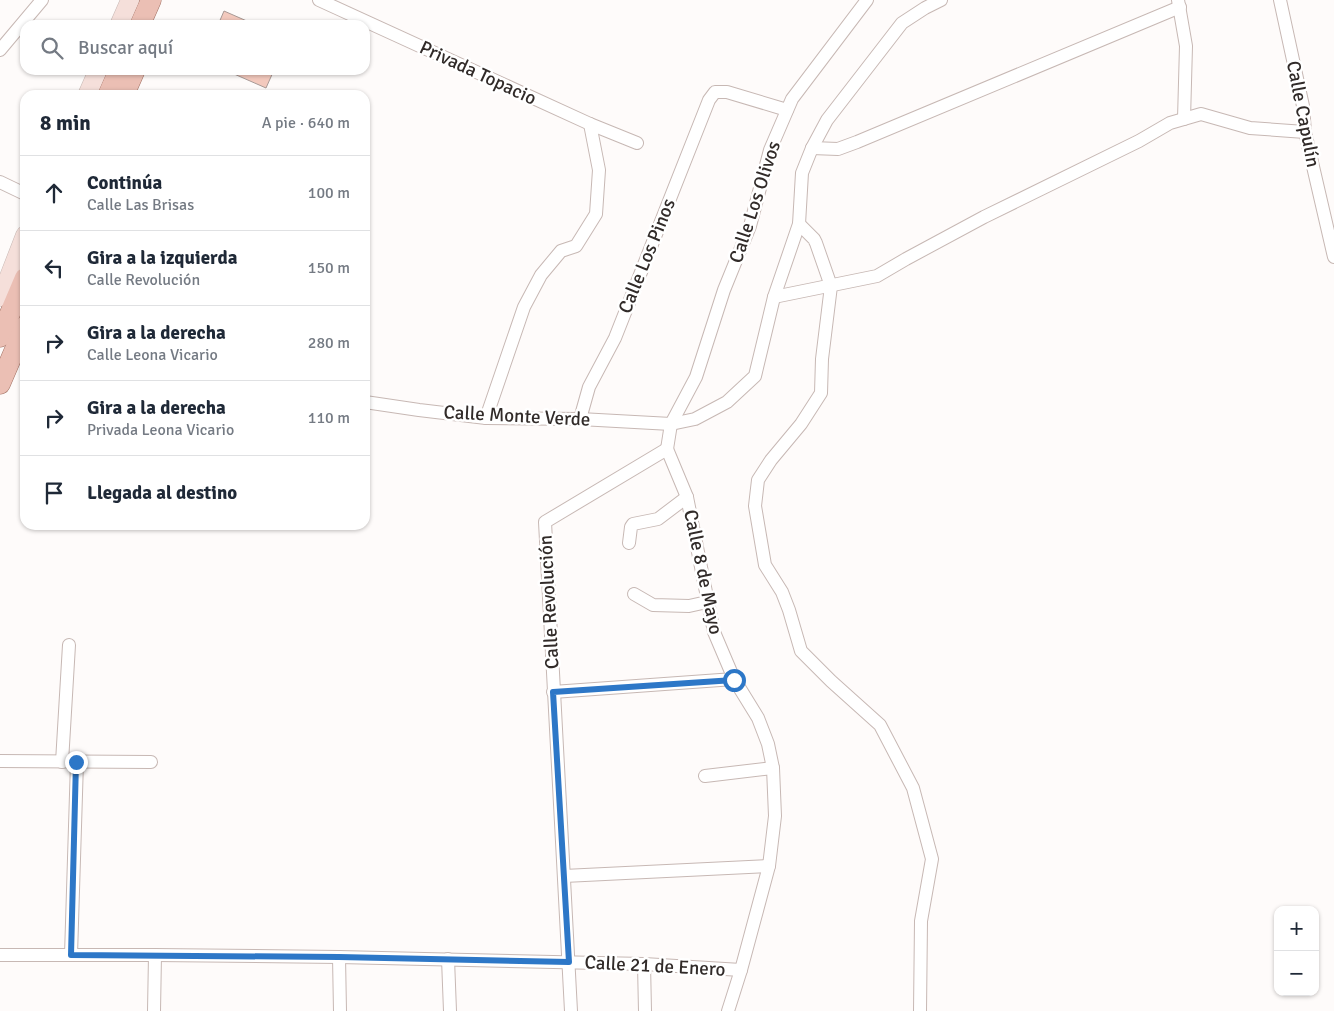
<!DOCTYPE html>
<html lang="es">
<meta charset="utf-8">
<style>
:root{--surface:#fff;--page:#f6f6f7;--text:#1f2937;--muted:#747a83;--line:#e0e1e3}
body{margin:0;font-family:Signika,sans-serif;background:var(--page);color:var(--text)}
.controls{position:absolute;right:15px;bottom:15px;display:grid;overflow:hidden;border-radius:10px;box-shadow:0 1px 4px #0004}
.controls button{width:45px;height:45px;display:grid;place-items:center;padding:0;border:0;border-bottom:1px solid var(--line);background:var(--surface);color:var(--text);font:25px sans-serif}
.stop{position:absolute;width:15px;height:15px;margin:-11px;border:4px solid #2d77c7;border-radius:50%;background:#fff}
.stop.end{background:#2d77c7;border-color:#fff;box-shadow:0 1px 5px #0008}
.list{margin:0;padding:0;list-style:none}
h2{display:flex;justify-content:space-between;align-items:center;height:65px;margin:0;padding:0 20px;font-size:21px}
h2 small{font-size:16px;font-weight:400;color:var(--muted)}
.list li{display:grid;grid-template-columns:32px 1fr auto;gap:15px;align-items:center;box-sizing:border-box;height:75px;padding:0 20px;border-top:1px solid var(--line)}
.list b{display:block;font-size:19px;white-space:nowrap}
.list p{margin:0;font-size:16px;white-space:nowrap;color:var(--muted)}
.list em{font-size:16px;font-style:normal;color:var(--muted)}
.icon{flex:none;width:28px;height:28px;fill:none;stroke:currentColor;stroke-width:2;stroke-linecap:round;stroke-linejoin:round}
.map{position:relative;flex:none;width:1334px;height:1011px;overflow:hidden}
.search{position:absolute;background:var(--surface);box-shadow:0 1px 4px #0004;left:20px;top:20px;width:350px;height:55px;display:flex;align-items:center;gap:12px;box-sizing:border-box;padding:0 18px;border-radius:15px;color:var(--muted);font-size:19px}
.panel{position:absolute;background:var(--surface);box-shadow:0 1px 4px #0004;left:20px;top:90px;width:350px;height:440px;border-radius:15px}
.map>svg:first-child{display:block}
.building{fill:#f3c9bd;stroke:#a89995}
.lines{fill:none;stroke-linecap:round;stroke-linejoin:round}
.street-casing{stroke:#c7b8b4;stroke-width:14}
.secondary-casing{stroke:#c7b8b4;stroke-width:19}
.primary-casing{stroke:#a17063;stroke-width:21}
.street{stroke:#fff;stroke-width:12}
.secondary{stroke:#f5dfda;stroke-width:18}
.primary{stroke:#ebbfb4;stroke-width:20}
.route{stroke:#2d77c7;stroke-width:6}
.labels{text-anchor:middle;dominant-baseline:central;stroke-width:5;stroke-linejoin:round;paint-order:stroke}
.street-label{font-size:19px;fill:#312b29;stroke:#fff}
</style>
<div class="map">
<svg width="1334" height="1011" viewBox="0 0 1334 1011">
<rect width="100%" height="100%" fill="#fefbfa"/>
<g class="building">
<path d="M 224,11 L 256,25 L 218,25 Z"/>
<path d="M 225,70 L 274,70 L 266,88 Z"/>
</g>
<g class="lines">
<g class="street-casing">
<g id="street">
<path d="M 319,0 L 590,124 L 637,143"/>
<path d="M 1178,0 L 1186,46 L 1184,119"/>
<path d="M 1280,0 L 1303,106 L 1305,132 L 1334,257"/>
<path d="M 0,50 L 42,0"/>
<path d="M 812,148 L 838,149 L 857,142 L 1180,7"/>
<path d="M 0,182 L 25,194"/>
<path d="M 799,224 L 814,239 L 816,243 L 831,286 L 822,359 L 821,393 L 801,424 L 771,460 L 758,480 L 755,506 L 765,565 L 782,592 L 789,610 L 801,651 L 831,681 L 880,725 L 913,788 L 932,859 L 921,921 L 920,1011"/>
<path d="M 774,297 L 877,276 L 906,259 L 984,217 L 1139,141 L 1170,123 L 1201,114 L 1250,128 L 1305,132"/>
<path d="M 365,402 L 419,410 L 486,418 L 580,419 L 671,424 L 695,419 L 727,402 L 755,376 L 774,297 L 799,224 L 802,173 L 812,148 L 827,120 L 902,23 L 925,8 L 941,0"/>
<path d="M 486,418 L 524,307 L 541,275 L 561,251 L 576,246 L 596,214 L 599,170 L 590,124"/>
<path d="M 580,419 L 589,387 L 615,338 L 709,100 L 715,92 L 727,92 L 787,110"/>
<path d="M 667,449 L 687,497 L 714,632 L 734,679 L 758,718 L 768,744 L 773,768 L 775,816 L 769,866 L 741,970 L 728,1011"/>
<path d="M 667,449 L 671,424 L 696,377 L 724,290 L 750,226 L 770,150 L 792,99 L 867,0"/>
<path d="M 629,543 L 631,527 L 633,524 L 658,519 L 687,497"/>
<path d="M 634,594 L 653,605 L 689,606 L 707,602"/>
<path d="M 553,692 L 734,679"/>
<path d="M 0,761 L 151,762"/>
<path d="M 62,762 L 69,645"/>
<path d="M 705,776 L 773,768"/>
<path d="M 564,876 L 769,866"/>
<path d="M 0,955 L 155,955 L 339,957 L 644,964 L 741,970"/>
<path d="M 71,955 L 77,762"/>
<path d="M 339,957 L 340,1011"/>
<path d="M 448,959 L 450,1011"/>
<path d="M 644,964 L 645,1011"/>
<path d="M 154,1011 L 155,955"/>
<path d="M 571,1011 L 545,522 L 667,449"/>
</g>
</g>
<g class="secondary-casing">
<g id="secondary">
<path d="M 119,25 L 130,0"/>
<path d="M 87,95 L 98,70"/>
<path d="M 0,297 L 6,284 L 25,235"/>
</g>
</g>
<g class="primary-casing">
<g id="primary">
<path d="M 140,25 L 151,0"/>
<path d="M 108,95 L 119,70"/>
<path d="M 124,95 L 135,70"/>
<path d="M 0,337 L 25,278"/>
<path d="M 0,384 L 25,326"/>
</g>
</g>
<use href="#street" class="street"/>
<use href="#secondary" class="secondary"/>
<use href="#primary" class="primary"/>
</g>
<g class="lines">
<path class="route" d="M 76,762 L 71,955 L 339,957 L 569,962 L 553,692 L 734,680"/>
</g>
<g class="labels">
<g class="street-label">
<text transform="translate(478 73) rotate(25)">Privada Topacio</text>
<text transform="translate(1303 114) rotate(79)">Calle Capulín</text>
<text transform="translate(755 202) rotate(-72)">Calle Los Olivos</text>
<text transform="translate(647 256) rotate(-68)">Calle Los Pinos</text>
<text transform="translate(517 416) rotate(3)">Calle Monte Verde</text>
<text transform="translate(703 572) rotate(78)">Calle 8 de Mayo</text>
<text transform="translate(549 602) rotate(-93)">Calle Revolución</text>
<text transform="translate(655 966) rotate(3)">Calle 21 de Enero</text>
</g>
</g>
</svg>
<div class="controls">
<button>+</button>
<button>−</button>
</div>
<div class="stop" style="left:734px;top:680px"></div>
<div class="stop end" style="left:76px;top:762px"></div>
<div class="search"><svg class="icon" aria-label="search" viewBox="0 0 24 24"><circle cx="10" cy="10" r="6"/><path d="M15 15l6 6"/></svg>Buscar aquí</div>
<section class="panel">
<h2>8 min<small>A pie · 640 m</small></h2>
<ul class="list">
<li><svg class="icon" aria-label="ahead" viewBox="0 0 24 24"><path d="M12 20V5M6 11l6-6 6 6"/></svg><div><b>Continúa</b><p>Calle Las Brisas</p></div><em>100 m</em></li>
<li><svg class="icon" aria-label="left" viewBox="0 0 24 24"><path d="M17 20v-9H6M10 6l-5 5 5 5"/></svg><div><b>Gira a la izquierda</b><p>Calle Revolución</p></div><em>150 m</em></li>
<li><svg class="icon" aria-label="right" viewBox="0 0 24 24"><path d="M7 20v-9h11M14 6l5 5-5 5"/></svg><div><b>Gira a la derecha</b><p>Calle Leona Vicario</p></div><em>280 m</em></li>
<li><svg class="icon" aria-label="right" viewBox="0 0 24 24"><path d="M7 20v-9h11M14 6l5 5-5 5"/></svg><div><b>Gira a la derecha</b><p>Privada Leona Vicario</p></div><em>110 m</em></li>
<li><svg class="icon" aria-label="arrive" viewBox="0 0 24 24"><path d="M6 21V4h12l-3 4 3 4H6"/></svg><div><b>Llegada al destino</b></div></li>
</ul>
</section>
</div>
